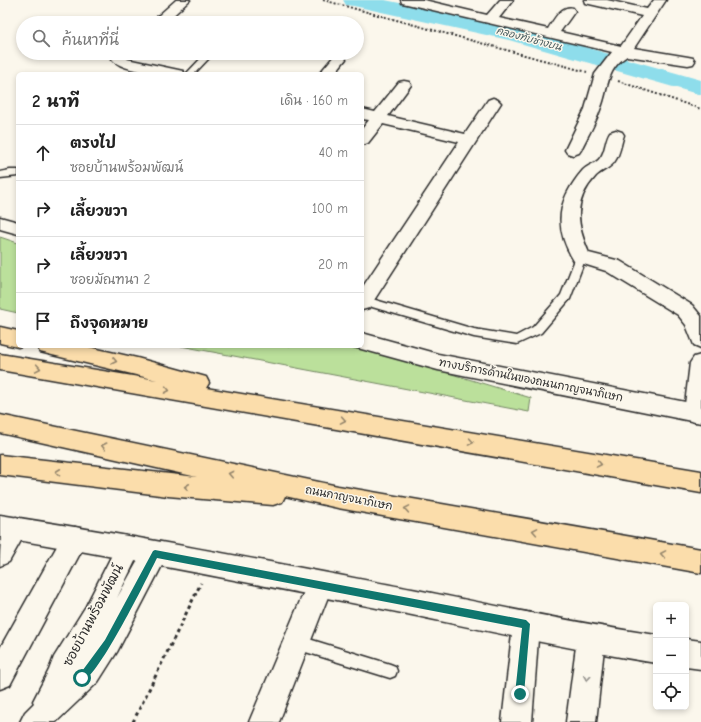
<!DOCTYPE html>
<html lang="th">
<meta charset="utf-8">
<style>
:root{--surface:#fff;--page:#f6f6f6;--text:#222;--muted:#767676;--line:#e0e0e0}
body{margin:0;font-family:"Comic Neue","Playpen Sans Thai",sans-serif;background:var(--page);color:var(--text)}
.controls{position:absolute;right:12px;bottom:12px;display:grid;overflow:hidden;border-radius:6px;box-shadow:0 2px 6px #0003}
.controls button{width:36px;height:36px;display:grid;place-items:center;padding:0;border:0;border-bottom:1px solid var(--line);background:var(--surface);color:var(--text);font:20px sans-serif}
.stop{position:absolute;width:12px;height:12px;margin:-9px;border:3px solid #0f766e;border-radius:50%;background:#fff}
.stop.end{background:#0f766e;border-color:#fff;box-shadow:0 1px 4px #0008}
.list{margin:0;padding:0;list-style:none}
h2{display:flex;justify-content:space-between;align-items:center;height:52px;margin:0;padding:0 16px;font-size:17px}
h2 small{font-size:13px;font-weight:400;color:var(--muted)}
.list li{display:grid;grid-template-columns:26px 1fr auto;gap:12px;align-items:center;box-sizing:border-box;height:56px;padding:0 16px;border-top:1px solid var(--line)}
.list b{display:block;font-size:15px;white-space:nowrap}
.list p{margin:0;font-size:13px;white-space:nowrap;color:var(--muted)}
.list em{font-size:13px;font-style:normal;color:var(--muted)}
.icon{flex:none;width:22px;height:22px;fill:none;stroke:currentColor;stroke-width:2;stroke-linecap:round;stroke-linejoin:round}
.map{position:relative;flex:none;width:701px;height:722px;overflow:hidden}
.search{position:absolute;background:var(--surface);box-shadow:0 2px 6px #0003;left:16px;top:16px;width:348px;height:44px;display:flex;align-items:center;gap:10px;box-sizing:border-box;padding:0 14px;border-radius:22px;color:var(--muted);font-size:15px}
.panel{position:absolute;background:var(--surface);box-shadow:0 2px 6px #0003;left:16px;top:72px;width:348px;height:276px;border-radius:6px}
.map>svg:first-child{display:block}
.green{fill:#bbe09b;stroke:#738663}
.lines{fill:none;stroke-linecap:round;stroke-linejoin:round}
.river{fill:#8eddeb;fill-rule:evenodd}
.lane-casing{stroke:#2b2b2b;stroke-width:3}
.street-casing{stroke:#2b2b2b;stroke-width:3}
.secondary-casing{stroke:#2b2b2b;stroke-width:3}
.highway-casing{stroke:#2b2b2b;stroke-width:3}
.path-far1{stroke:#2b2b2b;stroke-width:2;stroke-dasharray:2 2;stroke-linecap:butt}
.path{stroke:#2b2b2b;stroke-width:3;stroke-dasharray:3.5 3.5;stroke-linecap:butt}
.lane{fill:#fbf7ec;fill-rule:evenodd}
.street{fill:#fbf7ec;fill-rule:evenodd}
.secondary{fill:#fbf7ec;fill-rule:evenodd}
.highway{fill:#fbddab;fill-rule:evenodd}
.oneway{stroke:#93846b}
.oneway2{stroke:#93918c}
.route{fill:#0f766e}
.labels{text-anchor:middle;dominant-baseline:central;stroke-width:3;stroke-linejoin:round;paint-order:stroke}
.far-water-label{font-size:10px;font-style:italic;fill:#44585b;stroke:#fbf7ec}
.street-label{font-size:11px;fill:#2b2b2b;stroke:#fbf7ec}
.near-street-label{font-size:13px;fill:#2b2b2b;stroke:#fbf7ec}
</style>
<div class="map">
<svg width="701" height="722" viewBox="0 0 701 722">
<rect width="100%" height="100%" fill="#fbf7ec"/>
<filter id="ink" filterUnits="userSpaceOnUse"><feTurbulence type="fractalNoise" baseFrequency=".025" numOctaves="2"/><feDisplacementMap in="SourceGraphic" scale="8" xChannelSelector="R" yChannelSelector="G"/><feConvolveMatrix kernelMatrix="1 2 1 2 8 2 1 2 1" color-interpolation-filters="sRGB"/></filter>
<g filter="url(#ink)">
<g class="green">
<path d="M 0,237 L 18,243 L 18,313 L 0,309 Z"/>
<path d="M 181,346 L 359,346 L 531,398 L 529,412 Z"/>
</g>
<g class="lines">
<path class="river" d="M 343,0 L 385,0 L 514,27 L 701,80 L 701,95 L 509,40 L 354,6 L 346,5 Z"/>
<g class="lane-casing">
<g id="lane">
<path d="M 206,53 L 214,53 L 194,74 L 186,74 Z"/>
<path d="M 10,170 L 18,170 L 18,176 L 0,178 L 0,172 Z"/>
<path d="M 581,254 L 586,257 L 570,299 L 541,333 L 517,344 L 474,337 L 362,304 L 362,296 L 474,329 L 516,336 L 533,327 L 561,295 L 576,257 Z"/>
<path d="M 296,635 L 390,664 L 395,666 L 397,671 L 395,676 L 390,678 L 296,649 L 291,647 L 289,642 L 291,637 Z"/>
</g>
</g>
<g class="street-casing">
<g id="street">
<path d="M 176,0 L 190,0 L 165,23 L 150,23 Z"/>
<path d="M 401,0 L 424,0 L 487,15 L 500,0 L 513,0 L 499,18 L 548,29 C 554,20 561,5 573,8 L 575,11 L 560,32 L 621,46 L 642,16 L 585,3 L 584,0 L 607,0 L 647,9 L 654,0 L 666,0 L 634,48 L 688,57 L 693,58 L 695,61 L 693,64 L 688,65 L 627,56 C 605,70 609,89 600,110 C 595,124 587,137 581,150 L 579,153 L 573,155 L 567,153 L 565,150 L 585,109 L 595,74 L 612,52 L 407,4 L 402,3 Z"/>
<path d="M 116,53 L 130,53 L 127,59 L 183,71 L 185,74 C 168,74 122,73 112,59 Z"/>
<path d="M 339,55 L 344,56 L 346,59 L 334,74 L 319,74 L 334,56 Z"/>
<path d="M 404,81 L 409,82 L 411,85 L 388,116 L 465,134 L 488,100 L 493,98 L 498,100 L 501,103 L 369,308 L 362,310 L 362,288 L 459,142 L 383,124 L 368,143 L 362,145 L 362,129 L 369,120 L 362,119 L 362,109 L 375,112 L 399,82 Z"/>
<path d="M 616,130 L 622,132 L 624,135 C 621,143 620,154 615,161 C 611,168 602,170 596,176 C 573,201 576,223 589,253 L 620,261 L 692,305 L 701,316 L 701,348 L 694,345 L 686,325 L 678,315 L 606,271 L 574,261 C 553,227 557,200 583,170 C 588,165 597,163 600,158 C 606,151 605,139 610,132 Z"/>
<path d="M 701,355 L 701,420 L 695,422 L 687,419 L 684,413 L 690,363 L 694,357 Z"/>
<path d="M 16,517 L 25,520 L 28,528 L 9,562 L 0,566 C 0,546 0,525 16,517 Z"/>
<path d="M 75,527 L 84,530 L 87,538 L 84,546 L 10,685 L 0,689 L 0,648 L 66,530 Z"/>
<path d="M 128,538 L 137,541 L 141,549 L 117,598 L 146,546 L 155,542 L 164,546 L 168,554 L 117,652 L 98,682 L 56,722 L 20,722 L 25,712 L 34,703 L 33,701 L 49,670 L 54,657 L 86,606 L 119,541 Z"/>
<path d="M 320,572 L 329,575 L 333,584 L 279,722 L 249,722 L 311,575 Z"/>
<path d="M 526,612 L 536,616 L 539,625 L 532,722 L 502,722 L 513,625 L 516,616 Z"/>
<path d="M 591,626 L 601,630 L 605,639 L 596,722 L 566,722 L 577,639 L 581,630 Z"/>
</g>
</g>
<g class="secondary-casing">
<g id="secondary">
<path d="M 0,217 L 18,222 L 18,234 L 0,229 Z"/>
<path d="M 362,333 L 438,354 L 701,405 L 701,423 L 438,370 L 354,347 L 362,346 Z"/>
<path d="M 0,515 C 138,536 275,563 412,589 C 493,605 574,623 656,635 L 656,663 C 574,650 493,632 412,615 C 275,588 138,560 0,537 Z"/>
<path d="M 686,639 L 701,641 L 701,669 L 686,667 Z"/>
</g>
</g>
<g class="highway-casing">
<g id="highway">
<path d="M 0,327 L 18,331 L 18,346 L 21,346 L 18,347 L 0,343 Z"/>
<path d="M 37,346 L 84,346 L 137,358 L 206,377 L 209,383 L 206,388 L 701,471 L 701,493 L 0,370 L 0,354 L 157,380 L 48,354 L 40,352 Z"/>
<path d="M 0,415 L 338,486 L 701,549 L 701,573 L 338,508 L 285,496 L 282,502 L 273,505 L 168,496 L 0,475 L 0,455 L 197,477 L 0,433 Z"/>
</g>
</g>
<g class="path-far1">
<path d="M 323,0 L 587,72"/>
<path d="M 618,81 L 701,109"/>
</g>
<path class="path" d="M 133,722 L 201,583"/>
<use href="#lane" class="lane"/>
<use href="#street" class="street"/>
<use href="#secondary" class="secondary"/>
<use href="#highway" class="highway"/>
</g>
<defs><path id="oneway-chevron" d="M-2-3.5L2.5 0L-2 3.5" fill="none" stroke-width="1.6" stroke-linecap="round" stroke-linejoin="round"/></defs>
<g class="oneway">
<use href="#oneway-chevron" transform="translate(114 361) rotate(13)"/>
<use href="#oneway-chevron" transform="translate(38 368) rotate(10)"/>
<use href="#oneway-chevron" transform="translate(167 390) rotate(10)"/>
<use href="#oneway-chevron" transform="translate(343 420) rotate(10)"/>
<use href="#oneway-chevron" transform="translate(471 442) rotate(10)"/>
<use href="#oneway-chevron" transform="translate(104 446) rotate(-168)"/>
<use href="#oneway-chevron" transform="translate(599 464) rotate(10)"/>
<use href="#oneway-chevron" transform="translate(58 472) rotate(-173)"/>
<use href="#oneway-chevron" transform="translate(231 474) rotate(-168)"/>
<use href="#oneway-chevron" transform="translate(187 487) rotate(-174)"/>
<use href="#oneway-chevron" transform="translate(407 509) rotate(-170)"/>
<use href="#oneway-chevron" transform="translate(535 531) rotate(-170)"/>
<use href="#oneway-chevron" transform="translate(663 554) rotate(-170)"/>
</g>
<use class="oneway2" href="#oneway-chevron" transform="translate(587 678) rotate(96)"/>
</g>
<path class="route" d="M 155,550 L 526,620 L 530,624 L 524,694 L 523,697 L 520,699 L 517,697 L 515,694 L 522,628 L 157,558 C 146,580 100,674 82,682 L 79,681 L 77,678 L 105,640 L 153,551 Z"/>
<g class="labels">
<g class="far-water-label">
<text transform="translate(529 39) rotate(15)">คลองทับช้างบน</text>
</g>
<g class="street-label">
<text transform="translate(531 380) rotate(11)">ทางบริการด้านในของถนนกาญจนาภิเษก</text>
<text transform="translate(349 498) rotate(11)">ถนนกาญจนาภิเษก</text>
</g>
<g class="near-street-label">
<text transform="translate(93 615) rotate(-62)">ซอยบ้านพร้อมพัฒน์</text>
</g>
</g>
</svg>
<div class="controls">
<button>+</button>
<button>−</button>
<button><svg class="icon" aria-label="locate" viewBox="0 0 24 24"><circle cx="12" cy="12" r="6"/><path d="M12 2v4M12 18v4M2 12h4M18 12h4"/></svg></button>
</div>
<div class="stop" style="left:82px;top:678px"></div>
<div class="stop end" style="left:520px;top:694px"></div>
<div class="search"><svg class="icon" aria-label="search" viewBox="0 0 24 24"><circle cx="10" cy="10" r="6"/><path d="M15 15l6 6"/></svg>ค้นหาที่นี่</div>
<section class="panel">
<h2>2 นาที<small>เดิน · 160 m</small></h2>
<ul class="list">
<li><svg class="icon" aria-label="ahead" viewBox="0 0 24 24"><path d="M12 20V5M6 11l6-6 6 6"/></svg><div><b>ตรงไป</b><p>ซอยบ้านพร้อมพัฒน์</p></div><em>40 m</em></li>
<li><svg class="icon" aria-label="right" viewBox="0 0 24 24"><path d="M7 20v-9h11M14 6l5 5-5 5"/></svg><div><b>เลี้ยวขวา</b></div><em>100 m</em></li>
<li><svg class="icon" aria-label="right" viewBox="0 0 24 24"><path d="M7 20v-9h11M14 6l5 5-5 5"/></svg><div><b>เลี้ยวขวา</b><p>ซอยมัณฑนา 2</p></div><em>20 m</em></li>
<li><svg class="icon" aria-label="arrive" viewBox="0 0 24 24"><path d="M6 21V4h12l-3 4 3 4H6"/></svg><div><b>ถึงจุดหมาย</b></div></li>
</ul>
</section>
</div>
